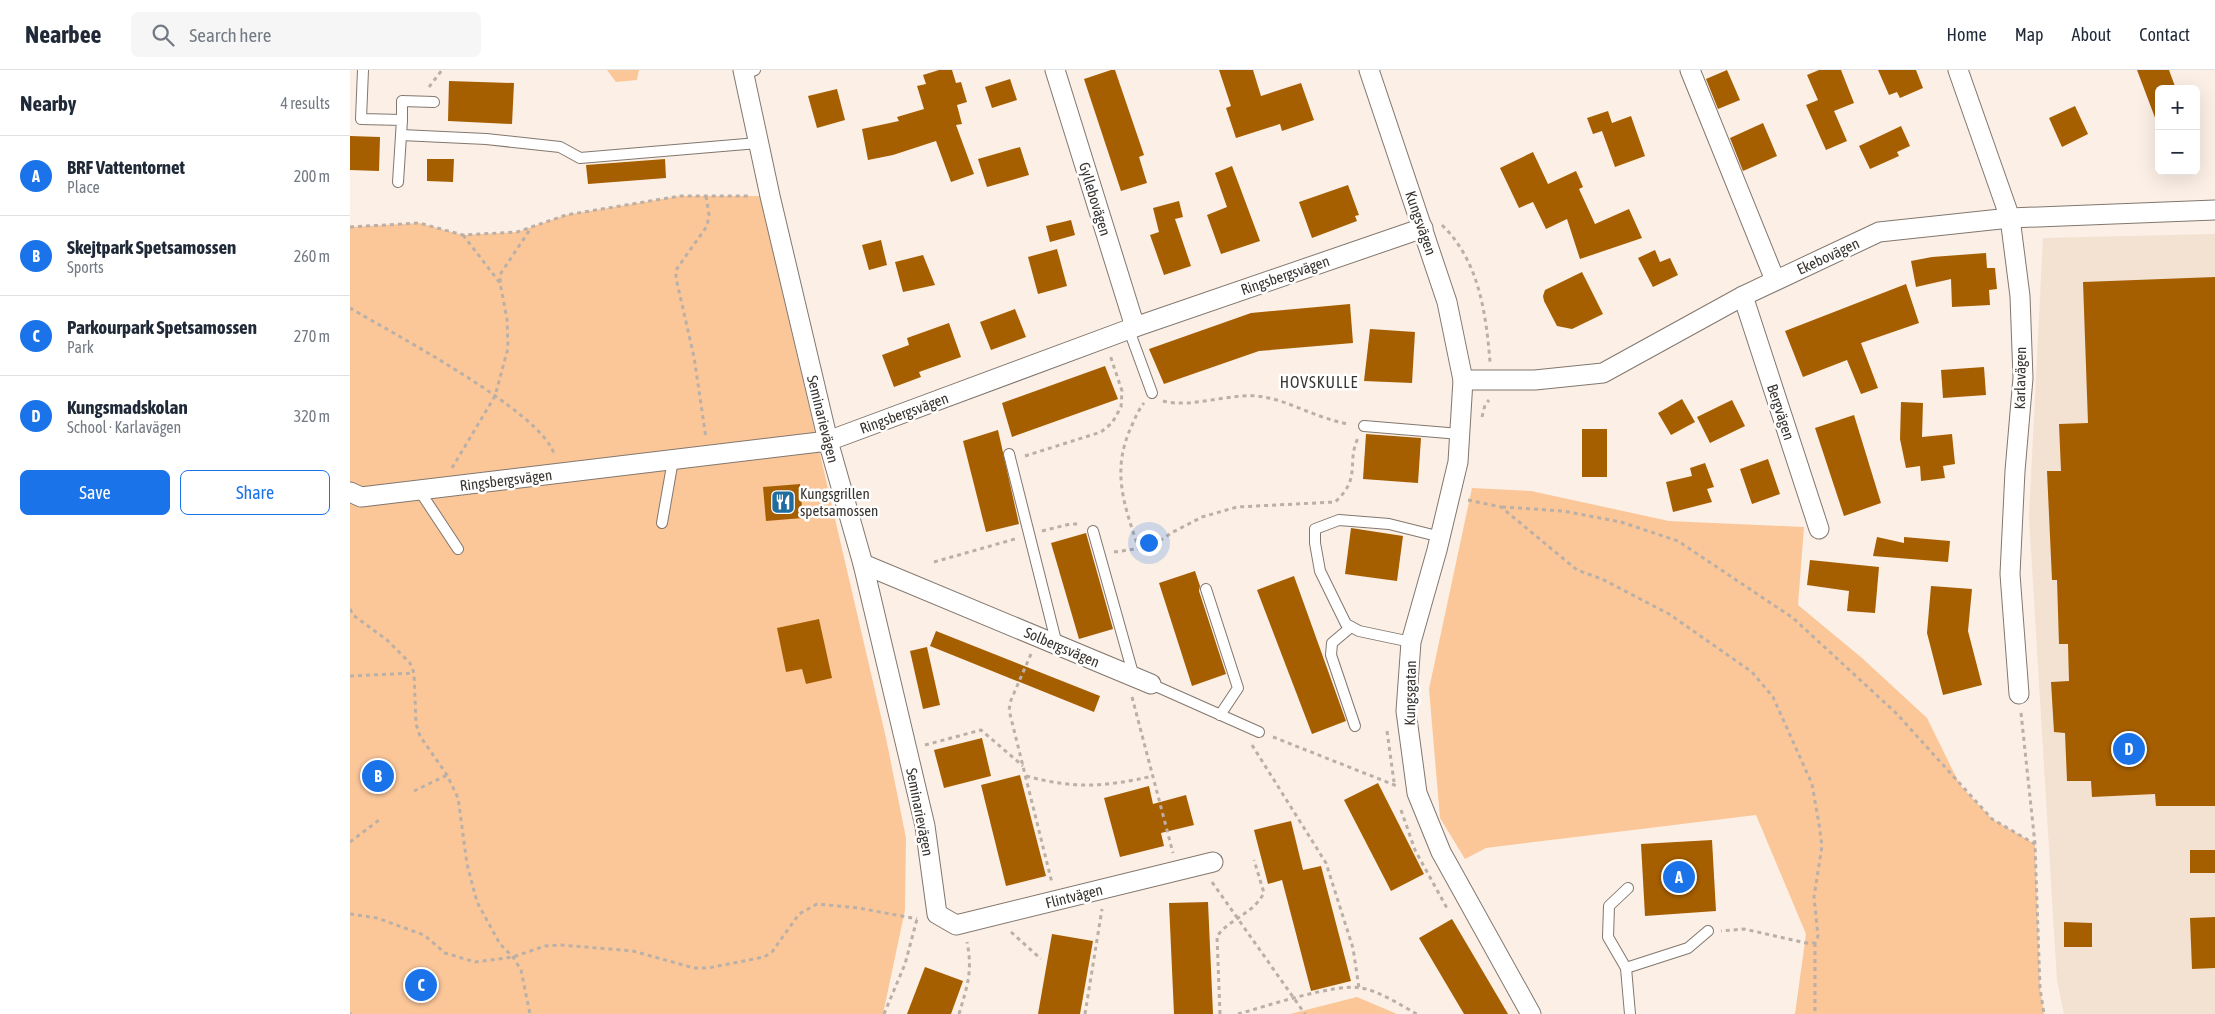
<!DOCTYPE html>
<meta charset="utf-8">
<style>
:root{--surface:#fff;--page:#f6f6f7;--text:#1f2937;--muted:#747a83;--line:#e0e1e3;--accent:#1a73e8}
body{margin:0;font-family:"Asap Condensed",sans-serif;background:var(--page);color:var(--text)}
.controls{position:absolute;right:15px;top:15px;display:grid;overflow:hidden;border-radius:8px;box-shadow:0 5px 20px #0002}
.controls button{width:45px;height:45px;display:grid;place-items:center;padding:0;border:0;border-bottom:1px solid var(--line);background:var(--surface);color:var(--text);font:25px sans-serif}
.you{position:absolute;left:798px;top:472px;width:18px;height:18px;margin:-12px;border:4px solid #fff;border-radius:50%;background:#1a73e8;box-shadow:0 0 0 8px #1a73e833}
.badge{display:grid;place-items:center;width:32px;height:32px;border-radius:50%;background:var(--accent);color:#fff;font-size:16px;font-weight:700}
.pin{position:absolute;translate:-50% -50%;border:2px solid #fff;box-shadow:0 1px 5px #0006}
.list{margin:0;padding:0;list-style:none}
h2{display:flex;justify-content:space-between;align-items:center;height:65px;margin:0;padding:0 20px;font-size:21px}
h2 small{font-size:16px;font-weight:400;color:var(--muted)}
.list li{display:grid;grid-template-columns:32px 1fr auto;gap:15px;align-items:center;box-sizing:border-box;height:80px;padding:0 20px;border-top:1px solid var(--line)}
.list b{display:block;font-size:19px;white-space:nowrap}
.list p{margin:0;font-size:16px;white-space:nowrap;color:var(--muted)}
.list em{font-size:16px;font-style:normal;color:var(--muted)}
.actions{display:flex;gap:10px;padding:15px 20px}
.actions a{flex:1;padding:11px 0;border:1px solid var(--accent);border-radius:8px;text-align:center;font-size:18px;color:var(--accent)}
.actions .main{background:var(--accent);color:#fff}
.icon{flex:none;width:28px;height:28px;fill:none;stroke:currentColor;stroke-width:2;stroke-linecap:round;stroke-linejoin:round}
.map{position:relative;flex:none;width:1865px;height:944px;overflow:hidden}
header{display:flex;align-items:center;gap:30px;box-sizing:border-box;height:70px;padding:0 25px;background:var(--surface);border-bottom:1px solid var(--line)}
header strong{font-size:24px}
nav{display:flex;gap:28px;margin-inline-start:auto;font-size:18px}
.search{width:350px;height:45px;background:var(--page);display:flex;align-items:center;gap:12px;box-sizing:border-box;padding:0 18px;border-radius:8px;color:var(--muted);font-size:19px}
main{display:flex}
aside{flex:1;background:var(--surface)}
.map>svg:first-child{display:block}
.built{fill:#f3e1d2}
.green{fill:#fbc799}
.building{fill:#a65f00}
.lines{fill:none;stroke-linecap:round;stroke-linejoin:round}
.lane-casing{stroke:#82776e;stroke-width:12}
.street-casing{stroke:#82776e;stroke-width:21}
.path{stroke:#bab0a8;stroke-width:3;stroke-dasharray:4 4;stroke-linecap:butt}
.lane{stroke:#fff;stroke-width:10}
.street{stroke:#fff;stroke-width:19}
.labels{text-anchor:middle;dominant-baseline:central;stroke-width:5;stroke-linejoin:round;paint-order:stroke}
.street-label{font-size:15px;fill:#393430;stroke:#fff}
.poi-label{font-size:15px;fill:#393430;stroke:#fff;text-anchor:start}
.neighbourhood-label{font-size:16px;letter-spacing:1px;fill:#393430;stroke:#fff}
</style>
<header>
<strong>Nearbee</strong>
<div class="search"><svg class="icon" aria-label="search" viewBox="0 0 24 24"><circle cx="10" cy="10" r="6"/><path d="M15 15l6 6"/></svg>Search here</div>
<nav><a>Home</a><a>Map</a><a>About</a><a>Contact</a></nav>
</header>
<main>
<aside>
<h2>Nearby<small>4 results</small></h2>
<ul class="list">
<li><span class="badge">A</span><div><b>BRF Vattentornet</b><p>Place</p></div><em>200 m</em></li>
<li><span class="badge">B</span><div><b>Skejtpark Spetsamossen</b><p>Sports</p></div><em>260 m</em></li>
<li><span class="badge">C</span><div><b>Parkourpark Spetsamossen</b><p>Park</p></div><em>270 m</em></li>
<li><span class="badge">D</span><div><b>Kungsmadskolan</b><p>School · Karlavägen</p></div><em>320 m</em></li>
</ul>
<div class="actions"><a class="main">Save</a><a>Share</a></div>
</aside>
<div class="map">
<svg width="1865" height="944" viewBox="0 0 1865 944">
<rect width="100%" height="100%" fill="#fcefe5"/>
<path class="built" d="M 1865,164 L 1865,944 L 1714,944 L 1707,911 L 1679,447 L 1693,168 Z"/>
<g class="green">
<path d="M 257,0 L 289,0 L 287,10 L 266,12 Z"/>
<path d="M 330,126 L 410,126 L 536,668 L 556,768 L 555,840 L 533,944 L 0,944 L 0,157 L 69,153 L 113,165 L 167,162 L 216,145 Z"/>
<path d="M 1122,418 L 1181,421 L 1319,451 L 1454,457 L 1448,535 L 1512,588 L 1577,648 L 1610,715 L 1642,749 L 1685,774 L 1690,918 L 1694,944 L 1445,944 L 1456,864 L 1406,745 L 1136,778 L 1115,789 L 1090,748 L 1079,619 Z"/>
<path d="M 1007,927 L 1047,944 L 940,944 Z"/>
</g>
<g class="building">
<path d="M 589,0 L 602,0 L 606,13 L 611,12 L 617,32 L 607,35 L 612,54 L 606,55 L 624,104 L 601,112 L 586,71 L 543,85 L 518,90 L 512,59 L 549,51 L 547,47 L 574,39 L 567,16 L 576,14 L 573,5 Z"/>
<path d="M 761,0 L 765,0 L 794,85 L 789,87 L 797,113 L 771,121 L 734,9 Z"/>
<path d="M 869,0 L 903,0 L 911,26 L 951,13 L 964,50 L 932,61 L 930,54 L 886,68 L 876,38 L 881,36 Z"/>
<path d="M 1377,0 L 1390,30 L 1368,39 L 1356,9 Z"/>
<path d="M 1469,0 L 1491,0 L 1504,33 L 1484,41 L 1497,71 L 1476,80 L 1456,35 L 1468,30 L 1457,5 Z"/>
<path d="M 1528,0 L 1566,0 L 1573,18 L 1550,28 L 1547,22 L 1539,25 Z"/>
<path d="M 1787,0 L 1819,0 L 1826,19 L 1809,19 L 1809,53 L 1807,53 Z"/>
<path d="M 660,9 L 667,30 L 642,38 L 635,17 Z"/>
<path d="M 99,11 L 164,13 L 162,54 L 98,51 Z"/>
<path d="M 487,19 L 495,50 L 467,58 L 458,26 Z"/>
<path d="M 1725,36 L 1738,64 L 1712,77 L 1699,48 Z"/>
<path d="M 1258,41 L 1262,53 L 1281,46 L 1295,86 L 1265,97 L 1252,61 L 1243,64 L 1237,48 Z"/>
<path d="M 1413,53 L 1427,86 L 1393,101 L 1380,68 Z"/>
<path d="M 1551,56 L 1560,76 L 1547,82 L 1549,86 L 1520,99 L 1509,76 Z"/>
<path d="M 0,66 L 30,67 L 29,101 L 0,100 Z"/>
<path d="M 670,77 L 679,105 L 637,117 L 628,89 Z"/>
<path d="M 1183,82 L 1198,114 L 1226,101 L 1233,117 L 1229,119 L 1245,154 L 1279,139 L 1292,168 L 1230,189 L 1217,149 L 1196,159 L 1183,132 L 1169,138 L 1150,98 Z"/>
<path d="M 77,89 L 104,89 L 103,112 L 77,111 Z"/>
<path d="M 315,89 L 316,108 L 238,114 L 236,95 Z"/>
<path d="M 882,96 L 910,171 L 871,184 L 857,145 L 877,137 L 865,103 Z"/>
<path d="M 998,115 L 1009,145 L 1005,146 L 1007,151 L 962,168 L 949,132 Z"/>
<path d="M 829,131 L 833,147 L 825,149 L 841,196 L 814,205 L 800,165 L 809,162 L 803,138 Z"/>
<path d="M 721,150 L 725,165 L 700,172 L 696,156 Z"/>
<path d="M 531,170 L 537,195 L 519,200 L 512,175 Z"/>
<path d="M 707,179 L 717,216 L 688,224 L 678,187 Z"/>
<path d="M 1305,180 L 1310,192 L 1320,188 L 1328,205 L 1303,217 L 1288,188 Z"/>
<path d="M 1636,183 L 1637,198 L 1645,198 L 1647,219 L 1639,220 L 1640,235 L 1602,237 L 1601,209 L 1566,217 L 1561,191 L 1582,187 Z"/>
<path d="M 573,185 L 585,215 L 553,222 L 545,192 Z"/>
<path d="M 1232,202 L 1253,244 L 1222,259 L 1207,256 L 1194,231 L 1193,226 L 1195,220 Z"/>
<path d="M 1865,207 L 1865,736 L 1806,736 L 1805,724 L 1742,727 L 1741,711 L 1717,711 L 1715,663 L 1704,662 L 1701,612 L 1719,611 L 1718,574 L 1709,574 L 1707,510 L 1702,510 L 1697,401 L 1711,401 L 1709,354 L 1738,353 L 1733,212 Z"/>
<path d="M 1556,214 L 1569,253 L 1511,273 L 1528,318 L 1511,324 L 1497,290 L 1453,307 L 1435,261 Z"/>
<path d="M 1000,234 L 1003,273 L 909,281 L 814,314 L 799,279 L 901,243 Z"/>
<path d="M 665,239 L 676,267 L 641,280 L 630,252 Z"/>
<path d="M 599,253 L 611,287 L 569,302 L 571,307 L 544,317 L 532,285 L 559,275 L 557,268 Z"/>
<path d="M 1020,259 L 1065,262 L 1062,313 L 1014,311 Z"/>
<path d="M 755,296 L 768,329 L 662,367 L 652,333 Z"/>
<path d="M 1634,297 L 1636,325 L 1593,328 L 1591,300 Z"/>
<path d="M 1332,329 L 1345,352 L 1321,365 L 1308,343 Z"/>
<path d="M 1382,330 L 1395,356 L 1360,373 L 1347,347 Z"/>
<path d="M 1551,332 L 1573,333 L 1572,367 L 1602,364 L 1605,394 L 1593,396 L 1595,408 L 1571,411 L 1570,396 L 1556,398 L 1550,369 Z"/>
<path d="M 1504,345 L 1531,433 L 1494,446 L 1465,358 Z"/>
<rect x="1232" y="359" width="25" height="48"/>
<path d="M 648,360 L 669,454 L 636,462 L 613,371 Z"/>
<path d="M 1016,364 L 1071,368 L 1068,413 L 1013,409 Z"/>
<path d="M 1418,389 L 1430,424 L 1402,434 L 1390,399 Z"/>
<path d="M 1355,393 L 1364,417 L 1357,419 L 1362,432 L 1323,442 L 1316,412 L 1342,406 L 1340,398 Z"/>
<path d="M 450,414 L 453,448 L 416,451 L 413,417 Z"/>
<path d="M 1001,458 L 1053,466 L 1047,511 L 995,504 Z"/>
<path d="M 736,463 L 763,559 L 729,569 L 701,473 Z"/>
<path d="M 1527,467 L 1554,473 L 1554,467 L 1600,471 L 1598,492 L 1523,486 Z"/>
<path d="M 1460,490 L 1529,497 L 1525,543 L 1497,541 L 1499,521 L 1457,515 Z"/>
<path d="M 845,501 L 850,516 L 849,521 L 876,604 L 842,616 L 809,513 Z"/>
<path d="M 944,506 L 996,651 L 962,664 L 907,520 Z"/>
<path d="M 1581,516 L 1622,519 L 1618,561 L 1632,615 L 1593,625 L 1577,563 Z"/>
<path d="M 469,549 L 482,608 L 456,614 L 452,599 L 436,602 L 427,558 Z"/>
<path d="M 586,561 L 750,626 L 744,642 L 580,576 Z"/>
<path d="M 577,577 L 590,635 L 573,639 L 560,581 Z"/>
<path d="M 632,668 L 641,706 L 594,718 L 584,680 Z"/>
<path d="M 670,705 L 696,806 L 656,816 L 631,715 Z"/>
<path d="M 1028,713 L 1074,804 L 1041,821 L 994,730 Z"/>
<path d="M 799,716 L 803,734 L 836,725 L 844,755 L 811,763 L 814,776 L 770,787 L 754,728 Z"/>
<path d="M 941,751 L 953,800 L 971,796 L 1001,911 L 961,921 L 932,810 L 918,814 L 904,760 Z"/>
<path d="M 1362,770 L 1366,841 L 1295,846 L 1291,774 Z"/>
<rect x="1840" y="780" width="25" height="23"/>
<path d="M 858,832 L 863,944 L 824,944 L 819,833 Z"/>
<path d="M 1865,847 L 1865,898 L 1842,899 L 1840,848 Z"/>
<path d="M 1102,849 L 1158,944 L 1114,944 L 1069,868 Z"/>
<path d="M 1714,852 L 1742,853 L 1742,877 L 1714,877 Z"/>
<path d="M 702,864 L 743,871 L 730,944 L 688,944 Z"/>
<path d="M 575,897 L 613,911 L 601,944 L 557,944 Z"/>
</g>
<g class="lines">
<g class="lane-casing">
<g id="lane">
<path d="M 13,0 L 11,49 L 52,50 L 48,112"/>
<path d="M 394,5 L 405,0"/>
<path d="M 52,50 L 52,31 L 84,32"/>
<path d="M 51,65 L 136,69 L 210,77 L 230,88 L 408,73"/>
<path d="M 779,260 L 802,323"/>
<path d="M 1014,356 L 1110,364"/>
<path d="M 659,384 L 707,575"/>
<path d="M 69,420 L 108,479"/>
<path d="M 312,453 L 323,390"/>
<path d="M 743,461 L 784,607"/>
<path d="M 856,519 L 888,618 L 870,645"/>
<path d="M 1001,557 L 982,573 L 981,585 L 1005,656"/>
<path d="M 1061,572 L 1009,561 L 996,554 L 970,501 L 965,473 L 965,459 L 989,450 L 1039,454 L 1091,467"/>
<path d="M 801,614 L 909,662"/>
<path d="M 1278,818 L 1259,836 L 1258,867 L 1276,898 L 1280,944"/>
<path d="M 1276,898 L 1338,878 L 1358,861"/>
</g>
</g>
<g class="street-casing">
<g id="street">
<path d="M 393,0 L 420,126 L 478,371 L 513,494 L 575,756 L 587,844 L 606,855 L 863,792"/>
<path d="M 705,0 L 785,257"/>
<path d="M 1019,0 L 1097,232 L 1113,310 L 1108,392 L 1087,480 L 1061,572 L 1056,641 L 1067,723 L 1091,782 L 1181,944"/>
<path d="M 1340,0 L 1425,210"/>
<path d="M 1608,0 L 1660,148 L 1670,226 L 1673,308 L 1665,401 L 1660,504 L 1669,624"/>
<path d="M 1393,226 L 1469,459"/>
<path d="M 1113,310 L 1185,310 L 1253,303 L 1393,226 L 1529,162 L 1660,148 L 1865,140"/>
<path d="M 0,422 L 11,427 L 478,371 L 785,257 L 1073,158"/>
<path d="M 513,494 L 801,614"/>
</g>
</g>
<g class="path">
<path d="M 79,17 L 92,0"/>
<path d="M 356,126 L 359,145 L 357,156 L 326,200 L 326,208 L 344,287 L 356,368"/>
<path d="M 1092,155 C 1129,191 1136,243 1140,292"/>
<path d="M 0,157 L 69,153 L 113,165 L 167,162 L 216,145 L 330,126 L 401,126"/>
<path d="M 113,165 L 150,213"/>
<path d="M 0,238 C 42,263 192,342 204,384"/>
<path d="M 813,331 C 843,339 883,321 914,327 C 942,332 968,349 999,354"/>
<path d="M 1132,347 L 1135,335 L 1139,330"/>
<path d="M 675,386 L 751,362 L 762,353 L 771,337 L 772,321 L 760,285"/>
<path d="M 102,398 L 145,326 L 158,278 L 157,249 L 150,213 L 151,203 L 181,158"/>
<path d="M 1118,430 L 1151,437 L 1227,500 L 1252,509 L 1319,544 L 1402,602 L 1423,627 L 1462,714 L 1469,754 L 1472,776 L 1464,827 L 1468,866 L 1465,873 L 1456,873 L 1394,859 L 1371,861"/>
<path d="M 1152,437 L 1213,441 L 1271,452 L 1328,471 L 1443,548 L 1546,643 L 1642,749 L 1685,774"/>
<path d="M 692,461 L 720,454 L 730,454"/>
<path d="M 789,480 C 774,434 760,400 783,353 C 786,346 789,339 794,333"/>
<path d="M 764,482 L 800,477 L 823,462 L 852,447 L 887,437 L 985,432 C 1012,408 996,393 1008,368"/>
<path d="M 584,492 L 665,469"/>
<path d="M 0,539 L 3,545 L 37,570 L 60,593 L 64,603 L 66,654 L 70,666 L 97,705 L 108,728 L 117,794 L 127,832 L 150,874 L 163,887 L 171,900 L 180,944"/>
<path d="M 681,584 L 661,630 L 659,640 L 702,813"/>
<path d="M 0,606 L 64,603"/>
<path d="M 782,627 L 823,783"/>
<path d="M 1671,643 L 1685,774 L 1690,918 L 1694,944"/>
<path d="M 1037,661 L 1044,712"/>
<path d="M 923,667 L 1047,716"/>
<path d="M 575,675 L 631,660 L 673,696"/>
<path d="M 902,675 L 976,793 L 1003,878 L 1009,918"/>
<path d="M 676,706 C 724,719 755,717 803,706"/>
<path d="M 64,721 L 97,705"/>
<path d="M 1051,740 L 1065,780 L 1098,840"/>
<path d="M 0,772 L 29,750"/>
<path d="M 862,812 L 955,944"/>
<path d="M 0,844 L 27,848 L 74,865 L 95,883 L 125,892 L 163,887 L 195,876 L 211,875 L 283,881 L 344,898 L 358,898 L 414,887 L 422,882 L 449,844 L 467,834 L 509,838 L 567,849"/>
<path d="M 661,862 L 691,889"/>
<path d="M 1465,873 L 1465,944"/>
<path d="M 0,943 L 1,944"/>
<path d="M 534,944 L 555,894 L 567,849"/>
<path d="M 609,944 C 617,917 623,901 617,872"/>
<path d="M 735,944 L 752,839"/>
<path d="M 870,944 L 867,866 C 882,847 902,845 914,823 L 904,790"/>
<path d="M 888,944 C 917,936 985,913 1011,918 C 1030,921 1050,935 1067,944"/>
</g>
<use href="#lane" class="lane"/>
<use href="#street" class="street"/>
</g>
<defs>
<g id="restaurant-square" transform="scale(1.25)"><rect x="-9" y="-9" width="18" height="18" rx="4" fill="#1f6c9f" stroke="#fff"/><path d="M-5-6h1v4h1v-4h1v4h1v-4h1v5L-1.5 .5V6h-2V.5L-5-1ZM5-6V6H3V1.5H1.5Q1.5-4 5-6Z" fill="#fff"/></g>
</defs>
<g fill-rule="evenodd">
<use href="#restaurant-square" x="433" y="432"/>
</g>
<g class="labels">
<g class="street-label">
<text transform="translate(745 129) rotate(73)">Gyllebovägen</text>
<text transform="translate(1071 153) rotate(71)">Kungsvägen</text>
<text transform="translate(1478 186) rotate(-25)">Ekebovägen</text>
<text transform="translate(935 205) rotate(-19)">Ringsbergsvägen</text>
<text transform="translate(1670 308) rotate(-89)">Karlavägen</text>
<text transform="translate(1431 342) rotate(72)">Bergvägen</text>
<text transform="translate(554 343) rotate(-20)">Ringsbergsvägen</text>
<text transform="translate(473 349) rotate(76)">Seminarievägen</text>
<text transform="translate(156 410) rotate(-7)">Ringsbergsvägen</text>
<text transform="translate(712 577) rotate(23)">Solbergsvägen</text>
<text transform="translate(1060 623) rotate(-89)">Kungsgatan</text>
<text transform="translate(570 742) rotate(79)">Seminarievägen</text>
<text transform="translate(724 826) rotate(-14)">Flintvägen</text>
</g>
<g class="poi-label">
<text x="450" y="423">Kungsgrillen<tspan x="450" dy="17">spetsamossen</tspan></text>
</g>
<g class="neighbourhood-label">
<text x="969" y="312">HOVSKULLE</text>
</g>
</g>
</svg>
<div class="controls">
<button>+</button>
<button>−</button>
</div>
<div class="you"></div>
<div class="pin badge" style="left:1329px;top:807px">A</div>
<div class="pin badge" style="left:28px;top:706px">B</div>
<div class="pin badge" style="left:71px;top:915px">C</div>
<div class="pin badge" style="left:1779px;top:679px">D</div>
</div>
</main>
